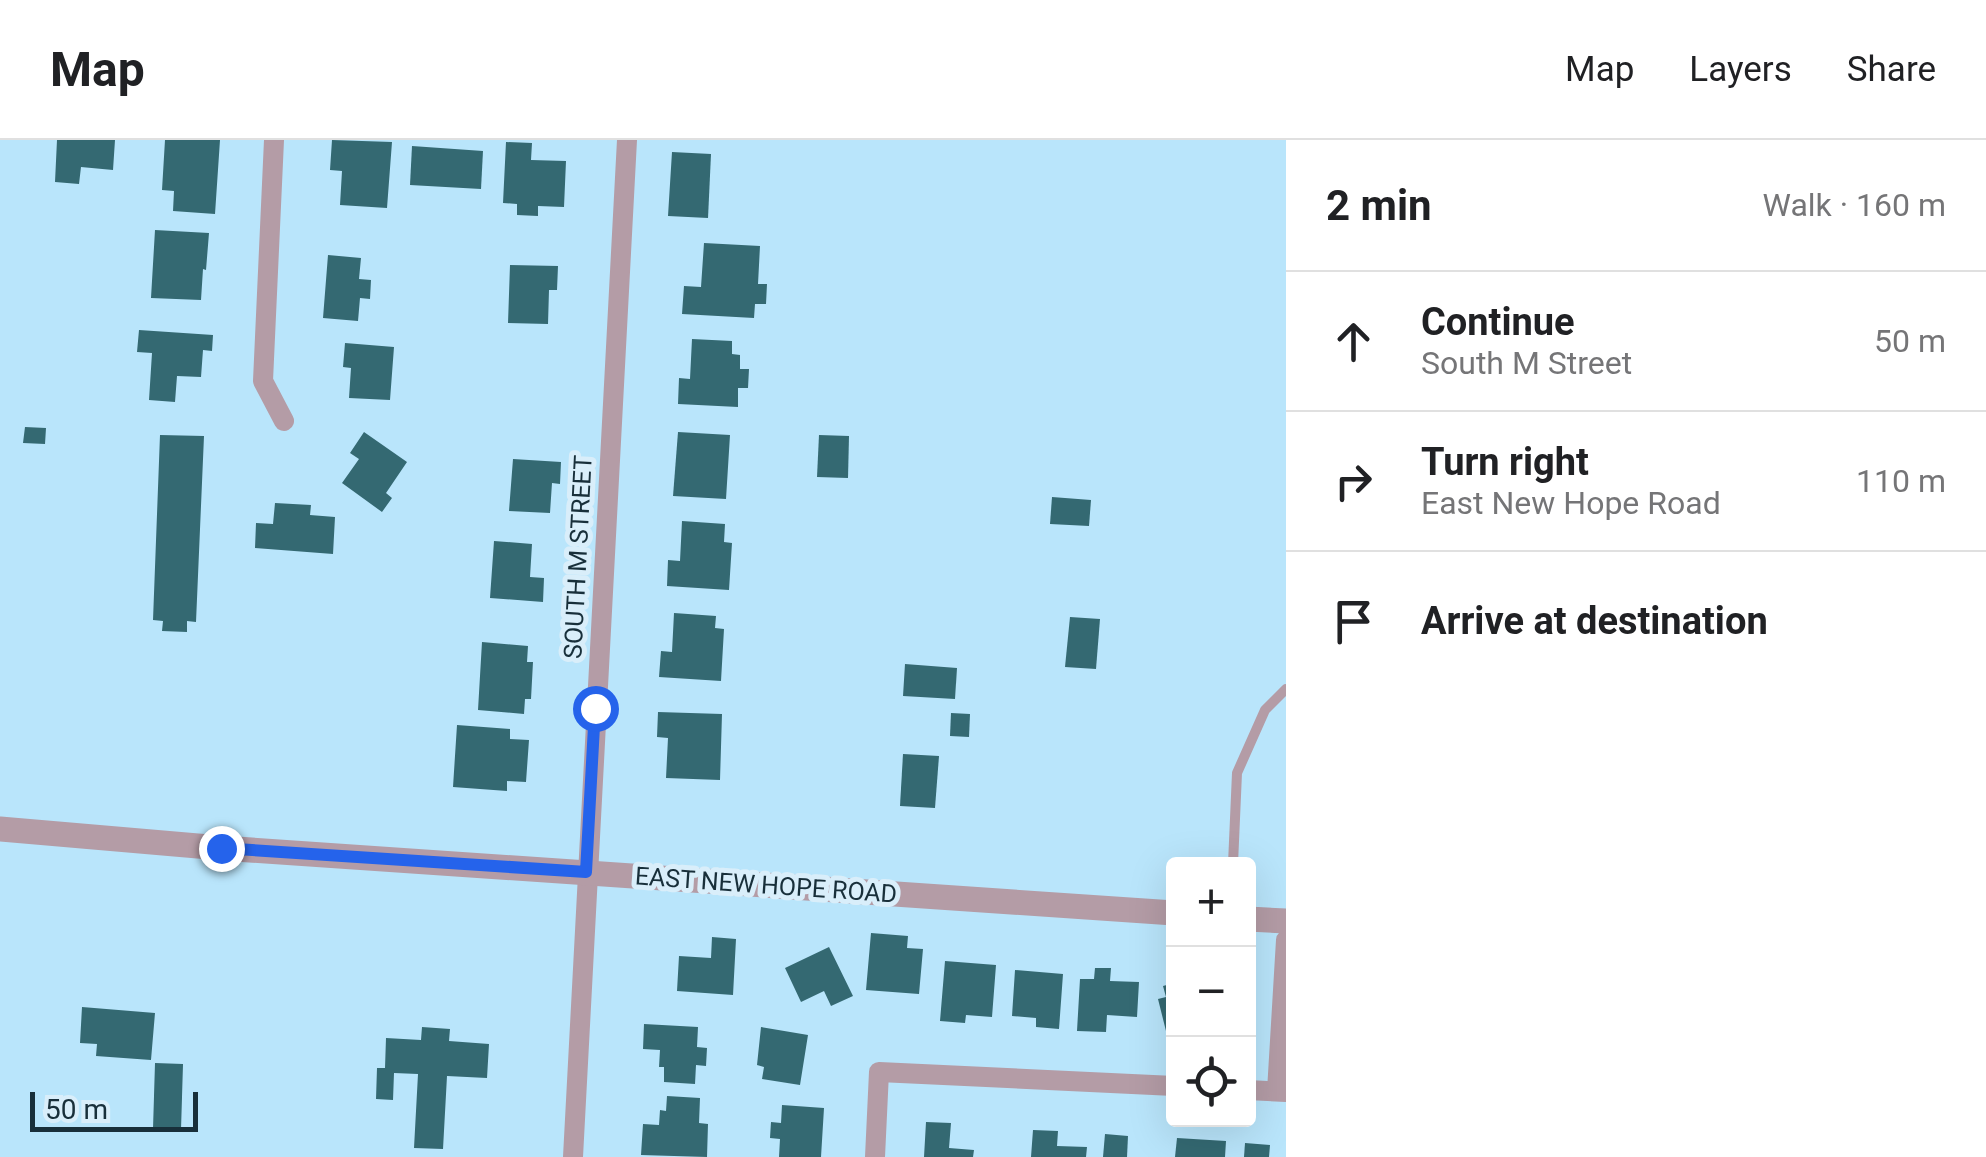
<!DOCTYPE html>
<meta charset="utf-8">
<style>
:root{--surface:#fff;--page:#f2f2f2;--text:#202124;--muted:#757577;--line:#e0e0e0}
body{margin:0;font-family:Roboto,sans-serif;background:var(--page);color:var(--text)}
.controls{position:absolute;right:30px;bottom:30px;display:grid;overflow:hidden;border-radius:10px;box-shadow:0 10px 40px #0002}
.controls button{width:90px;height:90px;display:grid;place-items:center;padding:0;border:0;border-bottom:2px solid var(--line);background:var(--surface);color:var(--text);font:50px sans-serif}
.scale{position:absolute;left:30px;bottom:25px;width:168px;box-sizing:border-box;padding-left:10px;border:5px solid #182f3a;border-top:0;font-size:28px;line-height:35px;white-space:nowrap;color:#182f3a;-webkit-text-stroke:8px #d9eefa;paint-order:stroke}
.stop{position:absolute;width:30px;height:30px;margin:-22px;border:8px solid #2563eb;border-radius:50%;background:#fff}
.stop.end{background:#2563eb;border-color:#fff;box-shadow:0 2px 10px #0008}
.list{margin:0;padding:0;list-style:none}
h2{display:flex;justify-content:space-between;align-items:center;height:130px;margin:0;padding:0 40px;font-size:42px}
h2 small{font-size:32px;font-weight:400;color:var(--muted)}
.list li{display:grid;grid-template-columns:65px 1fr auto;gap:30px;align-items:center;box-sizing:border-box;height:140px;padding:0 40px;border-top:2px solid var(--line)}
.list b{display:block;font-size:38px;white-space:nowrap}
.list p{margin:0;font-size:32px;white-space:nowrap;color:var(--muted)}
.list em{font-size:32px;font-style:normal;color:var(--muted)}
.icon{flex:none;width:55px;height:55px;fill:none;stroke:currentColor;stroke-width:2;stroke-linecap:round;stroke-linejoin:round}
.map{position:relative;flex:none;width:1286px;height:1017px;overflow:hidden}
header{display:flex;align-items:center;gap:60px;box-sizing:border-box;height:140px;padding:0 50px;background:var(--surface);border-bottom:2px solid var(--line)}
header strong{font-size:48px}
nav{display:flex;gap:55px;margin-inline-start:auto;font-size:35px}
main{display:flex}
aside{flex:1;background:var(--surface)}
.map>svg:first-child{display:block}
.building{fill:#346972}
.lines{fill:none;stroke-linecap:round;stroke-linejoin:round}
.service{stroke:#b49ca6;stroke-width:10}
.minor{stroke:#b49ca6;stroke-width:20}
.tertiary{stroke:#b49ca6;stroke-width:25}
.route{stroke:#2563eb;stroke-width:12}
.labels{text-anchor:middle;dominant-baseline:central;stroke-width:10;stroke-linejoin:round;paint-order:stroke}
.street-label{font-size:25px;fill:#182f3a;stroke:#d9eefa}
</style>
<header>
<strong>Map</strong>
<nav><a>Map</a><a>Layers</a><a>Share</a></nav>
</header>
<main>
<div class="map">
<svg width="1286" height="1017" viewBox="0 0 1286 1017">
<rect width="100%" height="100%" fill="#b9e5fb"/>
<g class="building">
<path d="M 57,0 L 115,0 L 113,30 L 81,27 L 79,44 L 55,42 Z"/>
<path d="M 165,0 L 220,0 L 215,74 L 173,71 L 174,51 L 162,50 Z"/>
<path d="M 332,0 L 392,2 L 387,68 L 340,65 L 342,31 L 330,30 Z"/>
<path d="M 506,2 L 532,3 L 531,20 L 566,21 L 564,67 L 538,66 L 538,76 L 517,75 L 517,64 L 503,63 Z"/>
<path d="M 412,6 L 483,11 L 481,49 L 410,45 Z"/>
<path d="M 672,12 L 711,14 L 708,78 L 668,76 Z"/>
<path d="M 155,90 L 209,93 L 206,130 L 203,129 L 201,160 L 151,158 Z"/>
<path d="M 704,103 L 760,106 L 758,144 L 767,144 L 766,164 L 755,164 L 754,178 L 682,174 L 684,146 L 701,147 Z"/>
<path d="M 328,115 L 361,118 L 359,139 L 371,140 L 370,159 L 360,158 L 358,181 L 323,178 Z"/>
<path d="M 510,125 L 558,126 L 557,150 L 549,150 L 548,184 L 508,183 Z"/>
<path d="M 139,190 L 213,195 L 212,211 L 203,210 L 201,237 L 177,236 L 175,262 L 149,260 L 152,213 L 137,212 Z"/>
<path d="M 692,199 L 732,201 L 732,214 L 740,215 L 740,229 L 749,229 L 748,248 L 738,248 L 738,267 L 678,264 L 679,238 L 690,239 Z"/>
<path d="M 345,203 L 394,207 L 390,260 L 349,258 L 351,228 L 343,227 Z"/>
<path d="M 25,287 L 46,288 L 45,304 L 23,303 Z"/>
<path d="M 364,292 L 407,322 L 386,353 L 392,358 L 382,372 L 342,343 L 359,319 L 350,313 Z"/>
<path d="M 678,292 L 730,295 L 726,359 L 673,356 Z"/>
<path d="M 160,295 L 204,296 L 196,482 L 187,481 L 187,492 L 162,491 L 163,481 L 153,480 Z"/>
<path d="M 819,295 L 849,296 L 848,338 L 817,337 Z"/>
<path d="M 513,319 L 561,322 L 560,344 L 552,343 L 550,373 L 509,371 Z"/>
<path d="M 1052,357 L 1091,360 L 1089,386 L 1050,384 Z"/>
<path d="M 275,363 L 311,365 L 310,375 L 335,377 L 333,414 L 255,408 L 256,383 L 273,384 Z"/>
<path d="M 682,381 L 725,384 L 724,402 L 732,403 L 729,450 L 667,446 L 668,420 L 680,421 Z"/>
<path d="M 494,401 L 532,404 L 530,437 L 544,438 L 543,462 L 490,458 Z"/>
<path d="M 674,473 L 716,476 L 715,488 L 724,489 L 721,541 L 659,537 L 661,511 L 672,512 Z"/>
<path d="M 1070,477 L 1100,479 L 1096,529 L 1065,527 Z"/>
<path d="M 482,502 L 528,506 L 527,522 L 533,522 L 531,559 L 525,559 L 524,574 L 478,570 Z"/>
<path d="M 905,524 L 957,528 L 955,559 L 903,556 Z"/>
<path d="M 658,572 L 722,574 L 720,640 L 666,638 L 668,598 L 657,597 Z"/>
<path d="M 951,573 L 970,574 L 969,597 L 950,596 Z"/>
<path d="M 457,585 L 510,589 L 510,599 L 529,600 L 526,642 L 507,641 L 507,651 L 453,647 Z"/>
<path d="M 903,614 L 939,616 L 935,668 L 900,666 Z"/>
<path d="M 871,793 L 908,796 L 907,808 L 923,809 L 919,854 L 866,850 Z"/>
<path d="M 712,797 L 736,799 L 733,855 L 677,851 L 679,816 L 711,818 Z"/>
<path d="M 829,807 L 853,856 L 831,866 L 824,851 L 801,862 L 785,828 Z"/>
<path d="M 945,821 L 996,825 L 992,877 L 966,875 L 965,883 L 940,881 Z"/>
<path d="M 1095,828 L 1111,828 L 1110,841 L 1139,842 L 1137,877 L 1107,875 L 1106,892 L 1077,891 L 1080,839 L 1094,839 Z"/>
<path d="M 1015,830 L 1063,834 L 1059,889 L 1036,887 L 1036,878 L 1012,876 Z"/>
<path d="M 1174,843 L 1174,897 L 1168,899 L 1158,859 L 1166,857 L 1163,846 Z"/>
<path d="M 82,867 L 155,873 L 151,920 L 96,916 L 97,904 L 80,903 Z"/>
<path d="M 644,884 L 698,887 L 697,907 L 707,908 L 706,926 L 696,925 L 695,944 L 664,942 L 664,927 L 659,927 L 660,910 L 643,909 Z"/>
<path d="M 422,887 L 450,889 L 449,901 L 489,904 L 487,938 L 447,936 L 443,1009 L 414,1008 L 418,934 L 394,933 L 393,960 L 376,959 L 377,928 L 385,928 L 386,898 L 421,900 Z"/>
<path d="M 761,887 L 808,895 L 800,945 L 762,939 L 764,927 L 757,925 Z"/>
<path d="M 155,923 L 183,924 L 181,990 L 153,989 Z"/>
<path d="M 667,956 L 700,958 L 699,983 L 708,984 L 707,1017 L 641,1015 L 643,984 L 659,985 L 660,970 L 666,971 Z"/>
<path d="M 782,965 L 824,968 L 821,1017 L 779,1017 L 780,999 L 770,998 L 771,982 L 781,983 Z"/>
<path d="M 926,982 L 951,983 L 949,1008 L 974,1010 L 973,1017 L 924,1017 Z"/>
<path d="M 1033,990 L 1058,991 L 1057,1006 L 1087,1007 L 1086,1017 L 1031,1017 Z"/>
<path d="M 1105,994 L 1128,996 L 1127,1017 L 1103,1017 Z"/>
<path d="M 1177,998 L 1226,1001 L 1225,1017 L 1175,1017 Z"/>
<path d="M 1245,1003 L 1270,1005 L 1269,1017 L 1244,1017 Z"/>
</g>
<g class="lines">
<path class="service" d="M 1233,724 L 1237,633 L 1265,570 L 1286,549"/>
<g class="minor">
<path d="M 274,0 L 263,241 L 284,281"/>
<path d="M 1248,950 L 1286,952"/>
<path d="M 1277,951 L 1286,800"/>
<path d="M 573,1017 L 627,0"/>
<path d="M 875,1017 L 879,932 L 1174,946"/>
</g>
<g class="tertiary">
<path d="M 0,689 L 221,708 L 1174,773"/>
<path d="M 1248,779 L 1286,781"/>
</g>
</g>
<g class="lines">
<path class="route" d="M 221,708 L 586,732 L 595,568"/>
</g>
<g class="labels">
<g class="street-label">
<text transform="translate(578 417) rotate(-87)">SOUTH M STREET</text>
<text transform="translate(766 745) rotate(4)">EAST NEW HOPE ROAD</text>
</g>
</g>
</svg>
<div class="controls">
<button>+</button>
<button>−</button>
<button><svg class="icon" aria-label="locate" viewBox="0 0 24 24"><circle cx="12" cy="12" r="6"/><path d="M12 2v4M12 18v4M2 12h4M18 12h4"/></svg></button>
</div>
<div class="scale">50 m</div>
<div class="stop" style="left:595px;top:568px"></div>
<div class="stop end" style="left:221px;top:708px"></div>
</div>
<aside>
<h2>2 min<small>Walk · 160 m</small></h2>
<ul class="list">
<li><svg class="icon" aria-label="ahead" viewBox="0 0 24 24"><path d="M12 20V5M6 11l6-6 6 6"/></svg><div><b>Continue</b><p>South M Street</p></div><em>50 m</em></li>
<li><svg class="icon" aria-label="right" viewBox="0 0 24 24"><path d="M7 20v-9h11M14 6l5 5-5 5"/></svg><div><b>Turn right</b><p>East New Hope Road</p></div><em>110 m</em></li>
<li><svg class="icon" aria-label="arrive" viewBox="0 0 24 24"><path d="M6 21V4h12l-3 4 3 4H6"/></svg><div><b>Arrive at destination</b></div></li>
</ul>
</aside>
</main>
